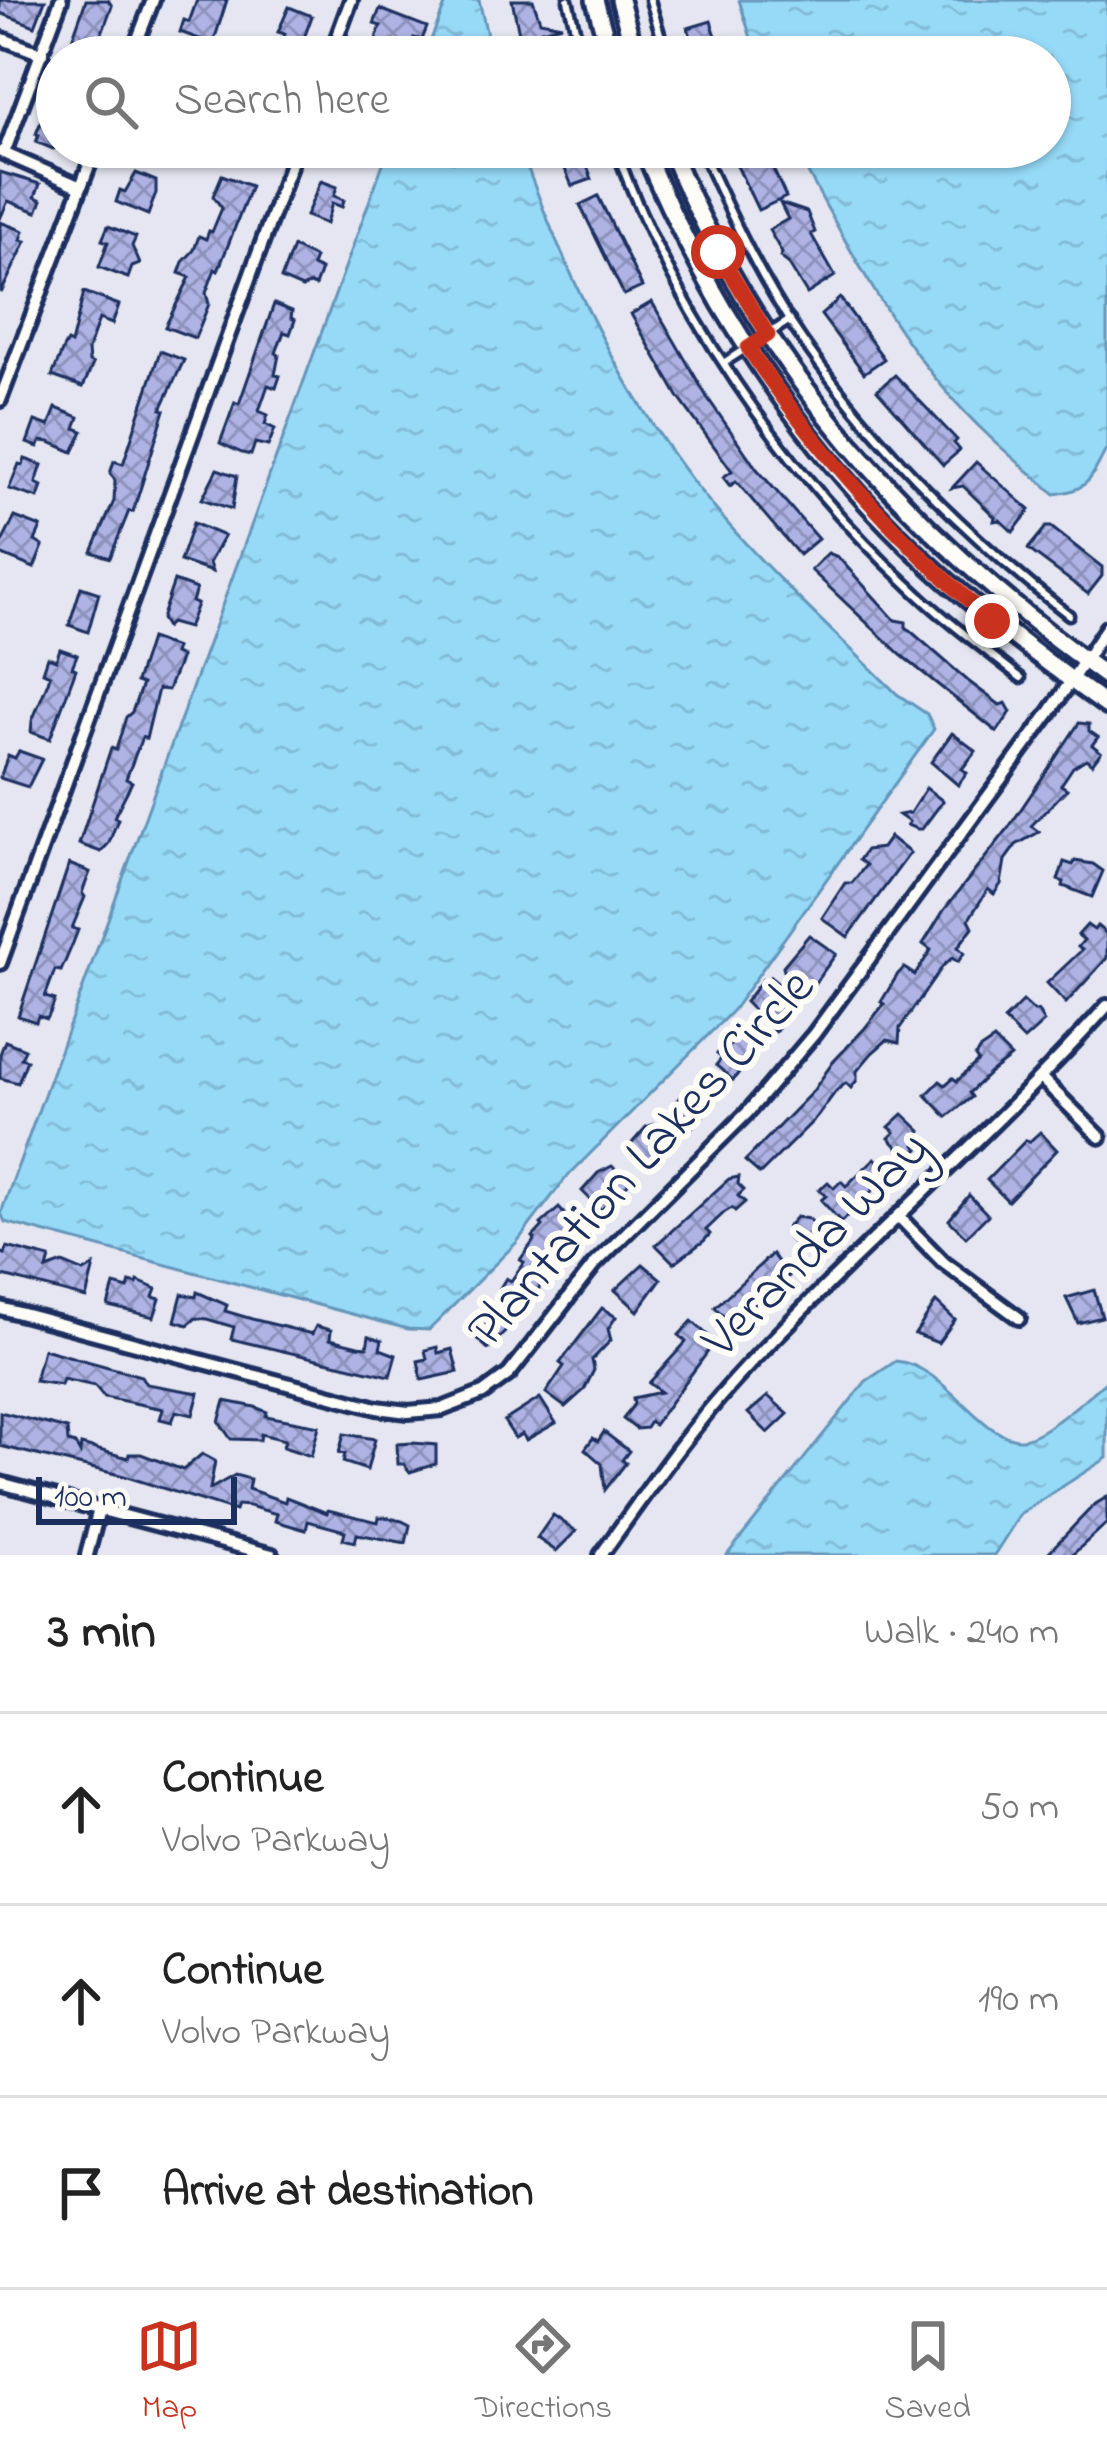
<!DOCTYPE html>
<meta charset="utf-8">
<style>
:root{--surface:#fff;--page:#f2f2f2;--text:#222;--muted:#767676;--line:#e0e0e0;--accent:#c8321e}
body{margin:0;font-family:"Indie Flower",sans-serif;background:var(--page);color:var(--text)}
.scale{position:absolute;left:36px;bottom:30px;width:201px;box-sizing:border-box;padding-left:12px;border:6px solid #1b2f5e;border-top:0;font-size:33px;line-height:42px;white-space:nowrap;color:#1b2f5e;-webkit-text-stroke:9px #fdfcf7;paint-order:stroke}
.stop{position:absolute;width:36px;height:36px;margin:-27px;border:9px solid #c8321e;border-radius:50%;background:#fff}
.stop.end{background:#c8321e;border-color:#fff;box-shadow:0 3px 12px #0008}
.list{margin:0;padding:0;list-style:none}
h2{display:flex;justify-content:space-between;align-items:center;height:156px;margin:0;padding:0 48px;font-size:51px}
h2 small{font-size:39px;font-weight:400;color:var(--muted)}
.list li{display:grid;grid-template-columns:78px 1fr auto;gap:36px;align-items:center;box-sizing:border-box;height:192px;padding:0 48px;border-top:3px solid var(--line)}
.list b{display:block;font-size:45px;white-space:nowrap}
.list p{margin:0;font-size:39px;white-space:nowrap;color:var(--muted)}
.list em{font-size:39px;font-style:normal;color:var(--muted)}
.icon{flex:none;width:66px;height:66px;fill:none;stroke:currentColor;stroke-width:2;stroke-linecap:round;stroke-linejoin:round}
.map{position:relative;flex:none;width:1107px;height:1555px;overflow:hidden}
.search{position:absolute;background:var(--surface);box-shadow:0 3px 9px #0004;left:36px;right:36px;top:36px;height:132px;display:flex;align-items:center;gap:30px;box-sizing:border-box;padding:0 42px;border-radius:66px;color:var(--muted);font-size:45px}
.sheet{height:732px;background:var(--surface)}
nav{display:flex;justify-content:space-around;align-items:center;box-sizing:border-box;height:168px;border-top:3px solid var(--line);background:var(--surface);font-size:33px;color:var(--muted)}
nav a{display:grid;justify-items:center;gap:6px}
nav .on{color:var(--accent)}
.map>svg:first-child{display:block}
.water{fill:url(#water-ripples);stroke:#6596ba;stroke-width:3}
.building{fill:url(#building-cross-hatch);stroke:#1b2f5e;stroke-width:3}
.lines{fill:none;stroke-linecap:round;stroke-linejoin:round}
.lane-casing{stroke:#1b2f5e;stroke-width:15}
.street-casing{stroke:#1b2f5e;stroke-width:20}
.secondary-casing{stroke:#1b2f5e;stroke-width:24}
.lane{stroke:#fdfcf7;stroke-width:6}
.street{stroke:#fdfcf7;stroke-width:10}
.secondary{stroke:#fdfcf7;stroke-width:15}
.route{stroke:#c8321e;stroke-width:15}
.labels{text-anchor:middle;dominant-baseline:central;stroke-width:12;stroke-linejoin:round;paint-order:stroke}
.street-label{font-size:54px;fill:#1b2f5e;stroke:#fdfcf7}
</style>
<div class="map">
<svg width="1107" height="1555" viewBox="0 0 1107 1555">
<defs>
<pattern id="water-ripples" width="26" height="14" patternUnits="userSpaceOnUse" patternTransform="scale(3)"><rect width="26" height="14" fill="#96daf8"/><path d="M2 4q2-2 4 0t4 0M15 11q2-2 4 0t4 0" fill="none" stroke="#81bbd7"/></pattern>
<pattern id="building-cross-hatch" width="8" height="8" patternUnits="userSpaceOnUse" patternTransform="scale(3)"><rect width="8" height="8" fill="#aeb3e4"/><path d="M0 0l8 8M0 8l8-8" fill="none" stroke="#8d92bc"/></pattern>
</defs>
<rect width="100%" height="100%" fill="#e5e6f1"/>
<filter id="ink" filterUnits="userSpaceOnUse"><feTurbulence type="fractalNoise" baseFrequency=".00833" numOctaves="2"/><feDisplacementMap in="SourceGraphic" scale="24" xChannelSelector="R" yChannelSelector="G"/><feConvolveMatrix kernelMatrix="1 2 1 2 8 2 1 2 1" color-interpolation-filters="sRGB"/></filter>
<g filter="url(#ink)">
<g class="water">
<path d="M 447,0 L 479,0 L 492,57 L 424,57 Z"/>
<path d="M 739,0 L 1107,0 L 1107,448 C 1091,477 1091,490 1055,494 C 1015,460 974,426 941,385 C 881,313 839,229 794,147 L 1050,147 L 1050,57 L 757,57 Z"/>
<path d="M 389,147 L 520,147 C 566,276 627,405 716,510 C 771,575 836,634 897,694 L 927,714 L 934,729 L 733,1010 L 565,1179 L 517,1242 L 429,1330 L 408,1329 L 5,1222 L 1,1213 Z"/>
<path d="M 896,1361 C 945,1365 982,1442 1022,1439 C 1045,1436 1088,1396 1107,1381 L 1107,1458 L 1021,1513 L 994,1555 L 727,1555 L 866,1381 Z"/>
</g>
<g class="building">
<path d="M 0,0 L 45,0 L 35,26 L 0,13 Z"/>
<path d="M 86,0 L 108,0 L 112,6 L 93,57 L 69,57 L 71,53 L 68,51 Z"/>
<path d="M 197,0 L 227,0 L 213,44 L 180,32 L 184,20 L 189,22 Z"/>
<path d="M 512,0 L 533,0 L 540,21 L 562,25 L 541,30 L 548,57 L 524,57 Z"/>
<path d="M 289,7 L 312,16 L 300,49 L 282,43 L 285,34 L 278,32 Z"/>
<path d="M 380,9 L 427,27 L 422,40 L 414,38 L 407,57 L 375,54 L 377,46 L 374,45 L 381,26 L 374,24 Z"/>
<path d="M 711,21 L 723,57 L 698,57 L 688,28 Z"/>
<path d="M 57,81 L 57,148 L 53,149 L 36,142 L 39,135 L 36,134 Z"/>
<path d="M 556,147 L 580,147 L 592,179 L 572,186 Z"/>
<path d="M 728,147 L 763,147 L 786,197 L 758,210 Z"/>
<path d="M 0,172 L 40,184 L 35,197 L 42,200 L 37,212 L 8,201 L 0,219 Z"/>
<path d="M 136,173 L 156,181 L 156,193 L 148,215 L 116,202 L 120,190 L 125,192 Z"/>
<path d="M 222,175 L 251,186 L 218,271 L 215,269 L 206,293 L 209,304 L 195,338 L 165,327 L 190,277 L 179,273 L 183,262 L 194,250 L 199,236 L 206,239 L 209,231 L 212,232 L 222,208 L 213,196 Z"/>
<path d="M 321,181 L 337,187 L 334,196 L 344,200 L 342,207 L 332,203 L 326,224 L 306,216 Z"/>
<path d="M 598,196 L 642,287 L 624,295 L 580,205 Z"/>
<path d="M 780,203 L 807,212 L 815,232 L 811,234 L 835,276 L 807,294 L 788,263 L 780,257 L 782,253 L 769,230 L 788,219 Z"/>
<path d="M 0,222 L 24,231 L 21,240 L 26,241 L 1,293 Z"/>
<path d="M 108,226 L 136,237 L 132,246 L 140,264 L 132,267 L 128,278 L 99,267 L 108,242 L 102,240 Z"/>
<path d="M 293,247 L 315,258 L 312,266 L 321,270 L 315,286 L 310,284 L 302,288 L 281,279 Z"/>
<path d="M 84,292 L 119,305 L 112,324 L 99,319 L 88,350 L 89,362 L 93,364 L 83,387 L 52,376 L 63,349 L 67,342 L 71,344 Z"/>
<path d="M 840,298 L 884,359 L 864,373 L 821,315 Z"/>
<path d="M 652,302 L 707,397 L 757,469 L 818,539 L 799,555 L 736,481 L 730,486 L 723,477 L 732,471 L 679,398 L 631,314 Z"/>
<path d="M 274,304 L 292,311 L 291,318 L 295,320 L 290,334 L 284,332 L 276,353 L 279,355 L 275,375 L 280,376 L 276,388 L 268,385 L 259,411 L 268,415 L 265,424 L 275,429 L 268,446 L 255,443 L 251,455 L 242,453 L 220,443 L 235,402 L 239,404 Z"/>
<path d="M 160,351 L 184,360 L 161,409 L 165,410 L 133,512 L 129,511 L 110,558 L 92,552 L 114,501 L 115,480 L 110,474 L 114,461 L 123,464 Z"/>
<path d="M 895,375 L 957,440 L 954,443 L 960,450 L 943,465 L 877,390 Z"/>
<path d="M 56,408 L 79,417 L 75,428 L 83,431 L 73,452 L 50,442 L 41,441 L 38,447 L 27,443 L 35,421 L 49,426 Z"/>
<path d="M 25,459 L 42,465 L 36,483 L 42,486 L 38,498 L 9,489 L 19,464 L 23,465 Z"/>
<path d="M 976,462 L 1030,510 L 1013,532 L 1000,520 L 994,521 L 995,517 L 963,486 L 952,488 Z"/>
<path d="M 217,469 L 237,476 L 232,509 L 202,499 Z"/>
<path d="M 15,517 L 41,527 L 35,541 L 43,546 L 34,568 L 0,554 L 0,546 Z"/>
<path d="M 193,523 L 224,536 L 209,563 L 212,572 L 180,561 Z"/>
<path d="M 1046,527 L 1051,527 L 1102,567 L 1102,576 L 1088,594 L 1028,549 Z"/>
<path d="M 828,553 L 838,557 L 895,620 L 906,622 L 906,627 L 968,681 L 1000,705 L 1006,703 L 1011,712 L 997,732 L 901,655 L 811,570 Z"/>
<path d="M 174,581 L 196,589 L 192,602 L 197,604 L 188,628 L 170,623 L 166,627 L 161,619 Z"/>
<path d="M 81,587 L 99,593 L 88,632 L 69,625 Z"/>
<path d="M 150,639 L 176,648 L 174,654 L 181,657 L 168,690 L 158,689 L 146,739 L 142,737 L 126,779 L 132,782 L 114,817 L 118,819 L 109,843 L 101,852 L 79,844 L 111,748 L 116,750 L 126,717 L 132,712 L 142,684 L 136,682 Z"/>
<path d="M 60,649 L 77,655 L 72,667 L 76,669 L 50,739 L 31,732 L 32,721 L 48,682 L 50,675 L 43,672 L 48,657 L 56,660 Z"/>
<path d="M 1079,723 L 1089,724 L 1089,731 L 1098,737 L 1092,745 L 1101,752 L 1092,764 L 1086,759 L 1073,767 L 1061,785 L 1067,789 L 1031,826 L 1039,832 L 1016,845 L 1005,860 L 1001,884 L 994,894 L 988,889 L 969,919 L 973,927 L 958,947 L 964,953 L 958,962 L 952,958 L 943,966 L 900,1028 L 899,1043 L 887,1040 L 872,1053 L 857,1071 L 857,1080 L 851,1088 L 846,1083 L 836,1091 L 817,1117 L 760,1174 L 745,1161 L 813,1091 L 833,1062 L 865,1028 L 884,1004 L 881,1002 L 898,974 L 904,968 L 915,975 L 931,950 L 923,944 L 944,910 L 1007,830 Z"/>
<path d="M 952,733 L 976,751 L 962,769 L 967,773 L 958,785 L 931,762 Z"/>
<path d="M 19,751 L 42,759 L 28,787 L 0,778 L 8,755 L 15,758 Z"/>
<path d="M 926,788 L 943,801 L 922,829 L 917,829 L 907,825 L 909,822 L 899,815 L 910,813 Z"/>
<path d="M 890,837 L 910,853 L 848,937 L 822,918 L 845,883 L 852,883 L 866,865 L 859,860 L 866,850 L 882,848 Z"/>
<path d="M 1075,861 L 1093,864 L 1103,871 L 1092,897 L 1063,886 L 1064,882 L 1058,880 L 1064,862 L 1073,865 Z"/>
<path d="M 69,864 L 90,872 L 82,893 L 85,897 L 72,928 L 78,930 L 73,943 L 61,971 L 55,970 L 45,997 L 55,1000 L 51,1011 L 47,1019 L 38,1016 L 36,1022 L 18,1016 Z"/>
<path d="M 1087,925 L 1094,930 L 1097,926 L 1107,934 L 1107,958 L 1066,1003 L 1047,983 L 1082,950 L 1078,947 L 1084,940 L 1078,935 Z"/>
<path d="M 809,935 L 836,954 L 809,991 L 801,984 L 778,1014 L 785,1019 L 775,1032 L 753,1015 L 755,1012 L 745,1002 L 763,979 L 767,981 L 770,977 L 788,992 L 783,966 Z"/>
<path d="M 1023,1001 L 1034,1011 L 1038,1011 L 1044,1022 L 1024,1040 L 1004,1020 Z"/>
<path d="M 739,1038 L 755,1052 L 733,1080 L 716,1065 L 722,1058 L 717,1054 L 726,1044 L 729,1046 Z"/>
<path d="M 994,1040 L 1011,1057 L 990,1073 L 969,1093 L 972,1097 L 947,1117 L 926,1095 L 940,1081 L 945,1085 L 953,1078 L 957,1081 L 978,1061 L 975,1057 L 979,1050 Z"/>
<path d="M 5,1041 L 25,1049 L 21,1058 L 27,1060 L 18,1083 L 0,1078 L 0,1054 Z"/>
<path d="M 701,1082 L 716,1097 L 707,1107 L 709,1109 L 691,1128 L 668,1123 L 677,1114 L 673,1110 L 679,1104 L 676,1101 Z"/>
<path d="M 903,1114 L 921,1131 L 915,1145 L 919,1149 L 909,1159 L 889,1138 L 895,1132 L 889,1127 Z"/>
<path d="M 655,1124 L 672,1138 L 646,1167 L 627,1149 L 646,1127 Z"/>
<path d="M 1040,1132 L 1057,1150 L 1008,1201 L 987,1180 L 1026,1140 L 1029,1142 Z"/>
<path d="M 875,1158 L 890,1173 L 841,1222 L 821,1200 L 826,1196 L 819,1190 L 828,1182 L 834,1188 L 841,1181 L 846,1186 Z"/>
<path d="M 612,1166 L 629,1183 L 601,1210 L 582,1191 L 598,1173 Z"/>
<path d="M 739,1177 L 738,1184 L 744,1190 L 738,1196 L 745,1202 L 735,1211 L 732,1208 L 725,1212 L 706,1230 L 710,1234 L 704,1241 L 674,1263 L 656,1245 L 729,1179 Z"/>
<path d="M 969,1195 L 988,1215 L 966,1237 L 949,1220 Z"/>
<path d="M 559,1208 L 567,1217 L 572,1211 L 589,1227 L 551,1268 L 532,1300 L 515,1288 L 510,1295 L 500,1288 L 506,1278 L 511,1281 L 524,1262 L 520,1260 L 535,1239 L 533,1237 L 543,1226 L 541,1224 Z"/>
<path d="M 796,1217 L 809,1219 L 828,1237 L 805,1254 L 787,1237 L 792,1232 L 787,1227 Z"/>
<path d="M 7,1247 L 50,1258 L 47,1269 L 63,1263 L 84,1272 L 94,1266 L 86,1298 L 0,1275 L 0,1252 L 5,1254 Z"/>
<path d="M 772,1254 L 789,1276 L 741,1314 L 745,1319 L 735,1329 L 715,1307 Z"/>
<path d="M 643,1264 L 661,1279 L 638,1311 L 615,1290 Z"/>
<path d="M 138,1281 L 156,1289 L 153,1297 L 160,1299 L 154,1317 L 108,1306 L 114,1285 L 128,1289 L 130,1282 L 137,1284 Z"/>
<path d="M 1094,1290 L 1102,1317 L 1078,1323 L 1066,1298 Z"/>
<path d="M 197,1292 L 227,1305 L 225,1311 L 252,1319 L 312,1334 L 316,1326 L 331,1330 L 330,1339 L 358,1346 L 367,1347 L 369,1336 L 382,1340 L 380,1349 L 396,1355 L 390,1376 L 231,1339 L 234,1327 L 207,1319 L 196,1318 L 188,1325 L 175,1321 L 182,1294 L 196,1297 Z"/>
<path d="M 936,1302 L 955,1320 L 938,1343 L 915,1334 Z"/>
<path d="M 602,1308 L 616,1317 L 608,1329 L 611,1340 L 592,1360 L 594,1370 L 584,1390 L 565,1407 L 546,1393 L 564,1366 L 560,1363 Z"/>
<path d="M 493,1309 L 511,1326 L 488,1349 L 469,1331 Z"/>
<path d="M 692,1321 L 715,1342 L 654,1425 L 650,1422 L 646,1428 L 636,1429 L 623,1419 L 634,1404 L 633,1398 L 661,1392 L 649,1383 L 686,1342 L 679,1335 Z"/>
<path d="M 437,1347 L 438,1353 L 452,1349 L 458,1372 L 422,1380 L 418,1361 L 427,1359 L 425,1350 Z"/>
<path d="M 43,1349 L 141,1376 L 146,1384 L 199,1393 L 193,1415 L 176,1411 L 172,1422 L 160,1419 L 163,1409 L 104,1397 L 95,1386 L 63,1379 L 61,1385 L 35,1381 Z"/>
<path d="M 768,1396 L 788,1414 L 768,1433 L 748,1413 Z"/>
<path d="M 540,1398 L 556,1423 L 526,1440 L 522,1434 L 515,1438 L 504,1421 Z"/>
<path d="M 225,1401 L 255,1407 L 267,1412 L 266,1416 L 319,1426 L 311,1456 L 283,1447 L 285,1440 L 261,1434 L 260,1440 L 231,1439 L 219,1422 Z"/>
<path d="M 0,1412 L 67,1429 L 68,1442 L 75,1444 L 80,1453 L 81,1445 L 128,1458 L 129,1454 L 141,1454 L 183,1470 L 202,1454 L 215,1461 L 210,1489 L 235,1475 L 250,1479 L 248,1489 L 285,1502 L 286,1497 L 327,1513 L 328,1510 L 378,1522 L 379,1517 L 385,1517 L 402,1521 L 410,1525 L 406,1543 L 357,1534 L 355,1542 L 343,1539 L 345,1531 L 308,1521 L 306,1530 L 275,1521 L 277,1514 L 249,1506 L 237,1505 L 235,1511 L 124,1476 L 0,1446 Z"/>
<path d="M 604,1432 L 629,1451 L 622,1460 L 626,1463 L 605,1490 L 602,1464 L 585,1449 L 593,1438 L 598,1441 Z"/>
<path d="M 344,1434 L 375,1439 L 367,1470 L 343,1462 L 345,1454 L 339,1453 Z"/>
<path d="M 413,1443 L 436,1445 L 436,1464 L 410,1472 L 404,1464 L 398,1464 L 397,1444 Z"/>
<path d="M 1107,1497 L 1107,1523 L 1072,1555 L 1046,1555 L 1094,1505 Z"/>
<path d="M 553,1515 L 576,1531 L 556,1551 L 537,1538 Z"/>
</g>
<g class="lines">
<g class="lane-casing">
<g id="lane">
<path d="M 568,0 L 582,57"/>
<path d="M 650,0 L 667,57"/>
<path d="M 615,147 C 674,310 781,467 908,585 C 943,619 983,648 1021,678"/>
<path d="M 700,147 C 730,213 761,281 803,341 C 876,446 968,537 1069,615"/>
<path d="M 725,362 L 790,320"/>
<path d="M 985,650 L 1002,629"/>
</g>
</g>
<g class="street-casing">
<g id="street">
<path d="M 0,38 L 42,54"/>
<path d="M 131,57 L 153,0"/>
<path d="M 330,57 L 351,0"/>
<path d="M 1,152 L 81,187"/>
<path d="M 4,153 L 61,0"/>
<path d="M 0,400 L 96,147"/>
<path d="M 0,963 L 297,147"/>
<path d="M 1042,1079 L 1100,1137"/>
<path d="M 899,1217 L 944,1263 L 1019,1318"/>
<path d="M 0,1308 L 377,1408 L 408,1412 L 442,1409 L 483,1393 L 509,1374 L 594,1265 L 747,1113 L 814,1034 L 1050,712 L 1107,627"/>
<path d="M 0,1483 L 272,1555"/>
<path d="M 87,1555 L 99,1509"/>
<path d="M 601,1555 C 643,1497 685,1435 734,1381 C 853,1251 989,1138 1107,1006"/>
</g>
</g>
<g class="secondary-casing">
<g id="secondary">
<path d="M 595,0 L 611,57"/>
<path d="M 620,0 L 636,57"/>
<path d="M 643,147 C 707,302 803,449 927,563 C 984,616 1045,661 1107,706"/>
<path d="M 669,147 C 763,374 911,535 1107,677"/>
</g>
</g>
<use href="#lane" class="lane"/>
<use href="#street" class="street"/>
<use href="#secondary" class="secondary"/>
</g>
</g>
<g class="lines" filter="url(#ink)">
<path class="route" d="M 718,252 L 768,335 L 748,348 C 817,451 898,540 992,621"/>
</g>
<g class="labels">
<g class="street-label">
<text transform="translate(643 1160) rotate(-48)">Plantation Lakes Circle</text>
<text transform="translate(818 1246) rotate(-45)">Veranda Way</text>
</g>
</g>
</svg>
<div class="scale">100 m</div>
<div class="stop" style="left:718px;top:252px"></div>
<div class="stop end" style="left:992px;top:621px"></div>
<div class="search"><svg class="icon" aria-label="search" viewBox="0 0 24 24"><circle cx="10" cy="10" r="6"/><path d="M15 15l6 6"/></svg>Search here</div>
</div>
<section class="sheet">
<h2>3 min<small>Walk · 240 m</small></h2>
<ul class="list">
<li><svg class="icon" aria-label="ahead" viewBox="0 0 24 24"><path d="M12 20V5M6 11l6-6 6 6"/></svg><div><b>Continue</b><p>Volvo Parkway</p></div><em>50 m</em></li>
<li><svg class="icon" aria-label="ahead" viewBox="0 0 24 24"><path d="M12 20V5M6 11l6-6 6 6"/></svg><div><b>Continue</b><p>Volvo Parkway</p></div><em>190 m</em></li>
<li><svg class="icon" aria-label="arrive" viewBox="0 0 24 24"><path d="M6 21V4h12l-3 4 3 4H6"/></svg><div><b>Arrive at destination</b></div></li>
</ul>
</section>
<nav>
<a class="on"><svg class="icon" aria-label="map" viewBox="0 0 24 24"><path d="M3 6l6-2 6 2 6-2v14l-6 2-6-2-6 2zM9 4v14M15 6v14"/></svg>Map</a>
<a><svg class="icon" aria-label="directions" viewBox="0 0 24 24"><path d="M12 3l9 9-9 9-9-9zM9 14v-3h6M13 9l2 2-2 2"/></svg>Directions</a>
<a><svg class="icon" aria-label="saved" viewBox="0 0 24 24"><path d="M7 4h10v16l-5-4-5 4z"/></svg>Saved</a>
</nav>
